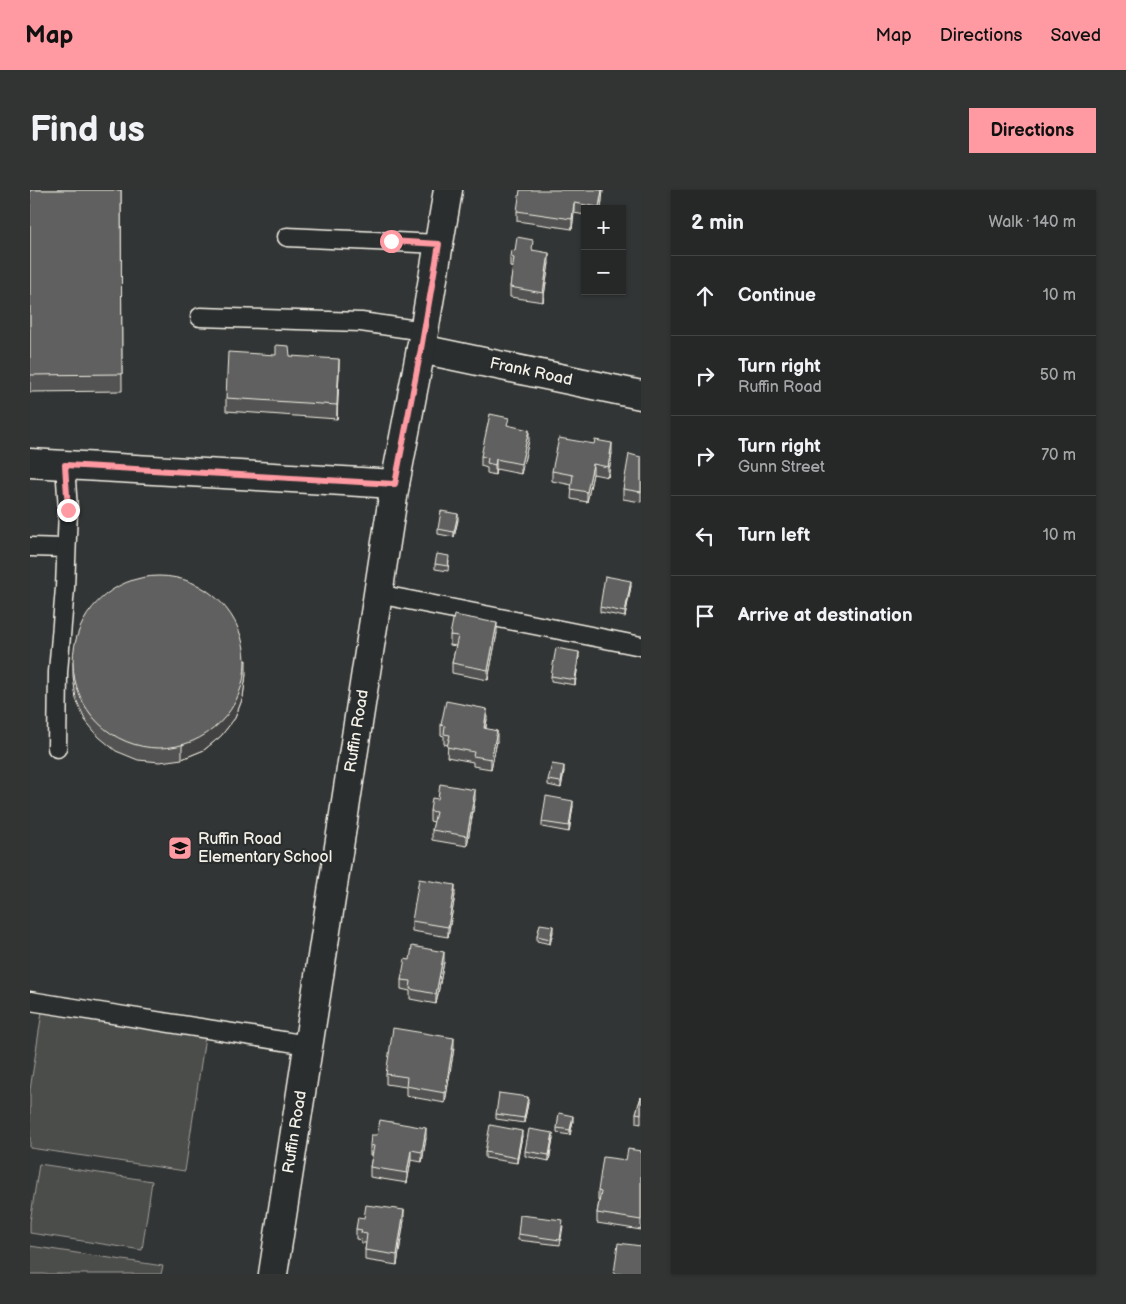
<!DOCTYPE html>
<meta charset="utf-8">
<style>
:root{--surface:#262828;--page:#323434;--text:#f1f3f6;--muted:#a4a6a8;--line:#424445;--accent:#ff9aa2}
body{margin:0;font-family:"Balsamiq Sans",sans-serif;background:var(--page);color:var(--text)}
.controls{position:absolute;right:15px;top:15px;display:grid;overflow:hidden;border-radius:0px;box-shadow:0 1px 4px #0004}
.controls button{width:45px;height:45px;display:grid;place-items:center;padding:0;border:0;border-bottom:1px solid var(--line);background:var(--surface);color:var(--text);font:25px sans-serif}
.stop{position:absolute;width:15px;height:15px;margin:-11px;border:4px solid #ff9aa2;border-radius:50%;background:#fff}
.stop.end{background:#ff9aa2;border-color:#fff;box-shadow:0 1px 5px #0008}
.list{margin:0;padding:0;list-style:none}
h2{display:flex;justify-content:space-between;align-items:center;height:65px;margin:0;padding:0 20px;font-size:21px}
h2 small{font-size:16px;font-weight:400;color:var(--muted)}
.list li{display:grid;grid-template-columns:32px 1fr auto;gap:15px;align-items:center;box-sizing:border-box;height:80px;padding:0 20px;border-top:1px solid var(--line)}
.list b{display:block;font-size:19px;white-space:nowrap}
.list p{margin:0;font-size:16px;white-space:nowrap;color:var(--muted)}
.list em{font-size:16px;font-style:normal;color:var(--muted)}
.icon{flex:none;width:28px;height:28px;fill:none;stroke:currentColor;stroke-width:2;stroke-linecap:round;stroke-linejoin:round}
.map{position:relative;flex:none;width:611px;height:1084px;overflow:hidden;border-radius:0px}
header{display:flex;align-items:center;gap:30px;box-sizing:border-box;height:70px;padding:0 25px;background:var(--accent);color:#111}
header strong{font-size:24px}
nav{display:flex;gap:28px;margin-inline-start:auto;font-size:18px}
.intro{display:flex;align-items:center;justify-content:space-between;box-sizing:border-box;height:120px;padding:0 30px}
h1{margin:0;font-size:35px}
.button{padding:12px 22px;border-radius:0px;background:var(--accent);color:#111;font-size:18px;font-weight:700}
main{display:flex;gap:30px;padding:0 30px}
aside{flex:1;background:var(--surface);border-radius:0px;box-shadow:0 1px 4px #0004}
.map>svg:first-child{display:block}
.green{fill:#4b4d4c;stroke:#a09f9a}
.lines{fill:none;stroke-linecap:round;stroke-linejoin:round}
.lane-casing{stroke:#f4f1e8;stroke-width:21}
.street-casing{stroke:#f4f1e8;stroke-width:31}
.secondary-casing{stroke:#f4f1e8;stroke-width:31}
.lane{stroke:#2a2d2e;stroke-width:18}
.street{stroke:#2a2d2e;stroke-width:28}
.secondary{stroke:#2a2d2e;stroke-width:28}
.wall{fill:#525352;stroke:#f4f1e8}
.shaded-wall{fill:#424342;stroke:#f4f1e8}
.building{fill:#5f605f;stroke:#f4f1e8}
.route{stroke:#ff9aa2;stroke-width:6}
.labels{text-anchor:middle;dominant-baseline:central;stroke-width:4.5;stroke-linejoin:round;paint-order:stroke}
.street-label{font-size:16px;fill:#f4f1e8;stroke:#2a2d2e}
.poi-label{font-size:16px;fill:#f4f1e8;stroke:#2a2d2e;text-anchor:start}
</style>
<header>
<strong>Map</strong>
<nav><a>Map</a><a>Directions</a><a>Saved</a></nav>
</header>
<div class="intro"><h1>Find us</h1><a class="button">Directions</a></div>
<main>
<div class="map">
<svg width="611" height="1084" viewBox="0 0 611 1084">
<rect width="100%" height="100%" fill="#323535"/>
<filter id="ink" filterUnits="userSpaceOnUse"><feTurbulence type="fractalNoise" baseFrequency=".02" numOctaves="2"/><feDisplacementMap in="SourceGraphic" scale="10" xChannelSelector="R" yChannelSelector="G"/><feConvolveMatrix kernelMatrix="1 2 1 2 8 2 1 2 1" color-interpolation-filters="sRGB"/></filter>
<g filter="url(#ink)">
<g class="green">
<path d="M 14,809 L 177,833 L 155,981 L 0,958 L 0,900 Z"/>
<path d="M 9,974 L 122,991 L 112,1060 L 0,1043 L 0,1032 Z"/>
<path d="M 0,1056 L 133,1076 L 131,1084 L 0,1084 Z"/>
</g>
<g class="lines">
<g class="lane-casing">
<g id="lane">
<path d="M 257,47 L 409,54"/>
<path d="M 170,127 L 331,132 L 394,141"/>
<path d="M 0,357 L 36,358"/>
<path d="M 348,404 L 611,456"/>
<path d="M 27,558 L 28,482 L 35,398 L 38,320 L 35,275"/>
<path d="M 0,811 L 278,855"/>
</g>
</g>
<g class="street-casing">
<g id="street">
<path d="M 391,159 L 611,205"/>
<path d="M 0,273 L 365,294"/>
</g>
</g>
<g class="secondary-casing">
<path id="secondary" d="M 243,1084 L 365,294 L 391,159 L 418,0"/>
</g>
<use href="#lane" class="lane"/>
<use href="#street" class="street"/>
<use href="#secondary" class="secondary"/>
</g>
<g class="wall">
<path d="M 0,0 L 91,0 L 92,201 L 0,202 Z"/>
<path d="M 573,0 L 571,19 L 555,19 L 555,25 L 544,23 L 542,39 L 487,31 L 487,21 Z"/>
<path d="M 503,60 L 519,73 L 513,112 L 480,107 L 480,97 L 483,78 L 480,77 L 480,67 L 485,61 Z"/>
<path d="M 260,166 L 309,182 L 307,229 L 196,221 L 196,208 Z"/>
<path d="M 479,236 L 499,250 L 491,284 L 466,279 L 465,285 L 457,283 L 457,278 L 451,276 L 451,266 Z"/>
<path d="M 582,263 L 578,287 L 563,284 L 557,312 L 541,309 L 542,295 L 522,291 L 522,281 Z"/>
<path d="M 611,267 L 611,312 L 593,309 L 593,299 Z"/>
<path d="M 428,330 L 424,347 L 408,344 L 408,339 Z"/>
<path d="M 419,371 L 418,381 L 405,379 L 405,374 Z"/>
<path d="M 601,396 L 595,427 L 570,422 L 570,417 Z"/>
<path d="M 467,443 L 458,490 L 422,483 L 422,473 L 426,456 L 420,455 L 420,445 Z"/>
<path d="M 549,467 L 545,495 L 521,491 L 521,486 Z"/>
<path d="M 43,472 L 216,484 L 213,507 L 205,528 L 191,546 L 174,560 L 152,569 L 130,572 L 108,570 L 86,561 L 69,547 L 55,530 L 46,509 L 43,486 Z"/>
<path d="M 457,529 L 456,538 L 467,551 L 461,579 L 443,576 L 443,572 L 417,567 L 418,555 L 414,554 L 414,546 L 411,545 L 411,535 Z"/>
<path d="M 534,581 L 531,598 L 518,595 L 518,590 Z"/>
<path d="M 408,609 L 445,609 L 437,656 L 402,650 L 402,640 L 404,632 L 400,631 L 400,621 Z"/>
<path d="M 543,616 L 539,642 L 512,637 L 512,632 Z"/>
<path d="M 425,705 L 418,747 L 382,741 L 382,731 Z"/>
<path d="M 523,742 L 520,754 L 507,751 L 507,746 Z"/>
<path d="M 380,770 L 414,772 L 406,814 L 380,809 L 380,801 L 371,799 L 371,790 Z"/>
<path d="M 424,858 L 415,913 L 376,906 L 376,897 L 356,894 L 356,884 Z"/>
<path d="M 611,907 L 611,934 L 606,933 L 606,923 Z"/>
<path d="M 498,913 L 494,933 L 466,929 L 466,924 Z"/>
<path d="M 543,931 L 540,945 L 527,943 L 527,938 Z"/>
<path d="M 347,945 L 396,948 L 392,972 L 381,970 L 377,993 L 340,987 L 340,977 L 342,966 L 340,965 L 340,955 Z"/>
<path d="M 492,946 L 487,973 L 455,968 L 455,962 Z"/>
<path d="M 523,948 L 519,971 L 495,966 L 495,961 Z"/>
<path d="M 611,961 L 611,1040 L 567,1033 L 567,1023 L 569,1011 L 568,1011 L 568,1001 L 596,970 Z"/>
<path d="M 334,1028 L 374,1030 L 367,1075 L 335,1070 L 335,1060 L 336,1053 L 331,1053 L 331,1050 L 326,1049 L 326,1039 Z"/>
<path d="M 533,1036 L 530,1055 L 488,1050 L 488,1044 Z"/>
</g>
<g class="shaded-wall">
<path d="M 572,0 L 573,0 L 571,19 L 569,19 Z"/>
<path d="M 544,13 L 544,23 L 542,39 L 542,29 Z"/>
<path d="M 519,63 L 519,73 L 513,112 L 513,103 Z"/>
<path d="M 309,169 L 309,182 L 307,229 L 307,215 Z"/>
<path d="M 499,240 L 499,250 L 491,284 L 491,274 Z"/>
<path d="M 582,253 L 582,263 L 578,287 L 578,277 Z"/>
<path d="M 466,269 L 466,279 L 465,285 L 465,275 Z"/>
<path d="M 563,274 L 563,284 L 557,312 L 557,302 Z"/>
<path d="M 428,324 L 428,330 L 424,347 L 424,342 Z"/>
<path d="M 601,391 L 601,396 L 595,427 L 595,422 Z"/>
<path d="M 467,433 L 467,443 L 458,490 L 458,480 Z"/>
<path d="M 549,462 L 549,467 L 545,495 L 545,490 Z"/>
<path d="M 216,470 L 216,484 L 213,507 L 205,528 L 191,546 L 174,560 L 152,569 L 152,556 Z"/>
<path d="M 457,519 L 457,529 L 454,548 L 454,538 Z"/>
<path d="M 467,541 L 467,551 L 461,579 L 461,569 Z"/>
<path d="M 534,576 L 534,581 L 531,598 L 531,592 Z"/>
<path d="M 445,600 L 445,609 L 437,656 L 437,646 Z"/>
<path d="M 543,611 L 543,616 L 539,642 L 539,636 Z"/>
<path d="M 425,695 L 425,705 L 418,747 L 418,737 Z"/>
<path d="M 523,736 L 523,742 L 520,754 L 520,749 Z"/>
<path d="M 414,762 L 414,772 L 406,814 L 406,804 Z"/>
<path d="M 424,848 L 424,858 L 415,913 L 415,903 Z"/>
<path d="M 498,907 L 498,913 L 494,933 L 494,928 Z"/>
<path d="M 543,926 L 543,931 L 540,945 L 540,940 Z"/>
<path d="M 396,938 L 396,948 L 392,972 L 392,962 Z"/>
<path d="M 492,941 L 492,946 L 487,973 L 487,968 Z"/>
<path d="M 523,943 L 523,948 L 519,971 L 519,965 Z"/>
<path d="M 381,960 L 381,970 L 377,993 L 377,983 Z"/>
<path d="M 374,1020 L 374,1030 L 367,1075 L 367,1065 Z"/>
</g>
<g class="building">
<path d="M 0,0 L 91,0 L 92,184 L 0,185 Z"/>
<path d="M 490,0 L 572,0 L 569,17 L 544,13 L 542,29 L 487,21 Z"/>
<path d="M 487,47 L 503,50 L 502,60 L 519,63 L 513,103 L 480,97 L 484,68 L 480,67 L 481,60 L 485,61 Z"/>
<path d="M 246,155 L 259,156 L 260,166 L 309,169 L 307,215 L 196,208 L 198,162 L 246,165 Z"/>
<path d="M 460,224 L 479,228 L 477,235 L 499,240 L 491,274 L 466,269 L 465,275 L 457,273 L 458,268 L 451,266 Z"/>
<path d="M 529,248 L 564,254 L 565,250 L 582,253 L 578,277 L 563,274 L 557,302 L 541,299 L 543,285 L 522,281 Z"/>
<path d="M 599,264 L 611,267 L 611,302 L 593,299 Z"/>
<path d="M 411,321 L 428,324 L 424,342 L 408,339 Z"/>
<path d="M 407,364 L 419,366 L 418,376 L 405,374 Z"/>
<circle cx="129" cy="472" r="86"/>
<path d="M 575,386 L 601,391 L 595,422 L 570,417 Z"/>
<path d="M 424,425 L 467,433 L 458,480 L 422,473 L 428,446 L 420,445 Z"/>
<path d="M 526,458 L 549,462 L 545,490 L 521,486 Z"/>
<path d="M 416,511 L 457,519 L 454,538 L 467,541 L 461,569 L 443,566 L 444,562 L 417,557 L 420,545 L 414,544 L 415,536 L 411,535 Z"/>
<path d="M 522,574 L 534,576 L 531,592 L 518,590 Z"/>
<path d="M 410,594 L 445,600 L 437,646 L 402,640 L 406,622 L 400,621 L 402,608 L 408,609 Z"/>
<path d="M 516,606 L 543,611 L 539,636 L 512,632 Z"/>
<path d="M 389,689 L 425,695 L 418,737 L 382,731 Z"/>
<path d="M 510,734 L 523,736 L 520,749 L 507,746 Z"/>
<path d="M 382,756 L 414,762 L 406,804 L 380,799 L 381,791 L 371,790 L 375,769 L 380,770 Z"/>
<path d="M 363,838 L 424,848 L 415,903 L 376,896 L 377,887 L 356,884 Z"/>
<path d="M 469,903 L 498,907 L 494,928 L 466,924 Z"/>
<path d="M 611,907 L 611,924 L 606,923 Z"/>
<path d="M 529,923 L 543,926 L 540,940 L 527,938 Z"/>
<path d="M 350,930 L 396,938 L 392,962 L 381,960 L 377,983 L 340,977 L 344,956 L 340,955 L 341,945 L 347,945 Z"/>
<path d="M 460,935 L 492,941 L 487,968 L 455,962 Z"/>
<path d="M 499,939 L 523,943 L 519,965 L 495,961 Z"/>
<path d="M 598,959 L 611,961 L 611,1030 L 567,1023 L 571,1002 L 568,1001 L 573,967 L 596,970 Z"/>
<path d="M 336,1015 L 374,1020 L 367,1065 L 335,1060 L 337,1044 L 331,1043 L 332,1040 L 326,1039 L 328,1027 L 334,1028 Z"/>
<path d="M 490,1025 L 533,1030 L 530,1050 L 488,1044 Z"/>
<path d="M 588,1053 L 611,1056 L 611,1084 L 584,1084 Z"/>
</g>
</g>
<g class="lines" filter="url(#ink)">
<path class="route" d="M 38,320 L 35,275 L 365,294 L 391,159 L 409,54 L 361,51"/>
</g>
<defs>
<g id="school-square" transform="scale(1.25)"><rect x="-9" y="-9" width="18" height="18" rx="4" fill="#ff9aa2" stroke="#2a2d2e"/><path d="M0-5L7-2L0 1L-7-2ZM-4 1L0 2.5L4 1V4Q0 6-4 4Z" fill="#111"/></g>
</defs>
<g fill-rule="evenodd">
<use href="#school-square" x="150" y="658"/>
</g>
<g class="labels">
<g class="street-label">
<text transform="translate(501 182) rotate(12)">Frank Road</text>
<text transform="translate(327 541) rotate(-81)">Ruffin Road</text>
<text transform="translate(265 942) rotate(-81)">Ruffin Road</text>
</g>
<g class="poi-label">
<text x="168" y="649">Ruffin Road<tspan x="168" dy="18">Elementary School</tspan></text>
</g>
</g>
</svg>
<div class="controls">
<button>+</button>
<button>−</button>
</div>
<div class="stop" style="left:361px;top:51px"></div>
<div class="stop end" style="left:38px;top:320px"></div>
</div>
<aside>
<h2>2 min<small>Walk · 140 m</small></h2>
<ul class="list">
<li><svg class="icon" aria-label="ahead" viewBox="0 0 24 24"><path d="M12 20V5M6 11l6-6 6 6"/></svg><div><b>Continue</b></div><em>10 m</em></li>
<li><svg class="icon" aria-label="right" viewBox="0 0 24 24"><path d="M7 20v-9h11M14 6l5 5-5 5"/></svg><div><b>Turn right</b><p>Ruffin Road</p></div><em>50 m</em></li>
<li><svg class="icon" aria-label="right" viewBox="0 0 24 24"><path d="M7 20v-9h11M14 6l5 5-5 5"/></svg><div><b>Turn right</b><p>Gunn Street</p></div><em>70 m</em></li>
<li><svg class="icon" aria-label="left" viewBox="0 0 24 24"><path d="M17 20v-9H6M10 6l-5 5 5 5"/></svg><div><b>Turn left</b></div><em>10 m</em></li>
<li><svg class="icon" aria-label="arrive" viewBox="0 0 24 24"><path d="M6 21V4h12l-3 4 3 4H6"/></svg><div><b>Arrive at destination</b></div></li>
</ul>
</aside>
</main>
